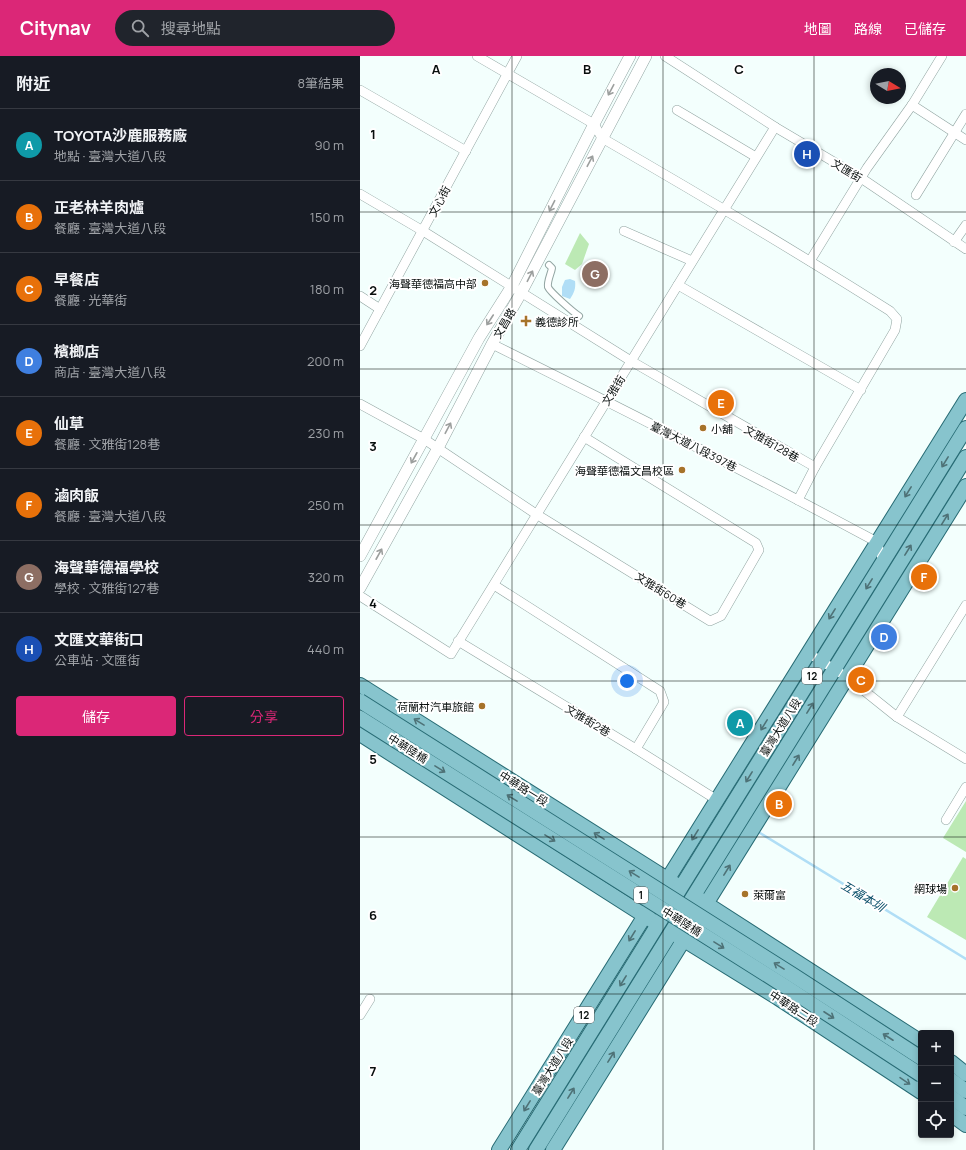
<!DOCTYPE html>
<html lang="zh-TW">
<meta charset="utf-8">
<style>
:root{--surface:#171b24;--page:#20242c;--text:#f1f3f6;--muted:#9ea1a6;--line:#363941;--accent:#db2777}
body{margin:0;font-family:Manrope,"Noto Sans TC",sans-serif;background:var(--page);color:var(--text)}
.controls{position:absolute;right:12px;bottom:12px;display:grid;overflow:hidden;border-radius:4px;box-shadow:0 2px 6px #0003}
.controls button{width:36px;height:36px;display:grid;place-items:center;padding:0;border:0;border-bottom:1px solid var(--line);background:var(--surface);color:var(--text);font:20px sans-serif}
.compass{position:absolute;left:510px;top:12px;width:36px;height:36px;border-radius:50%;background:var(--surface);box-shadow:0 2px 6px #0003;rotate:100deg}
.you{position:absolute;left:267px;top:625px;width:14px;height:14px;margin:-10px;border:3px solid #fff;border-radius:50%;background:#1a73e8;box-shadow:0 0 0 6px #1a73e833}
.badge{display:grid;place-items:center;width:26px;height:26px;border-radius:50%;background:var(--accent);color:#fff;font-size:13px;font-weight:700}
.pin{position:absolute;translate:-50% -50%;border:2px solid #fff;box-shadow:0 1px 4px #0006}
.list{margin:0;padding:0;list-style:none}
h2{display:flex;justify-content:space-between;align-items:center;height:52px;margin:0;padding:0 16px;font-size:17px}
h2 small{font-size:13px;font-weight:400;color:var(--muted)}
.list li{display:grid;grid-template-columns:26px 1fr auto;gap:12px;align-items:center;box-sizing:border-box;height:72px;padding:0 16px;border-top:1px solid var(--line)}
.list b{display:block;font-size:15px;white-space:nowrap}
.list p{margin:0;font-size:13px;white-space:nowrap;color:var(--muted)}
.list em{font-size:13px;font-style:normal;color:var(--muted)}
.actions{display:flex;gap:8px;padding:12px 16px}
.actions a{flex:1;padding:9px 0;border:1px solid var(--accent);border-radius:4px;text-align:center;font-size:14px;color:var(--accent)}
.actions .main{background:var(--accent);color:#fff}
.icon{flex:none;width:22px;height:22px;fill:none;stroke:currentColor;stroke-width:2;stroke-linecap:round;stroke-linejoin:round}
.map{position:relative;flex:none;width:606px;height:1094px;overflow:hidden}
header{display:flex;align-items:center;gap:24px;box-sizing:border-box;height:56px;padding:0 20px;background:var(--accent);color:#fff}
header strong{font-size:19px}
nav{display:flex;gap:22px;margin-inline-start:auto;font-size:14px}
.search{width:280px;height:36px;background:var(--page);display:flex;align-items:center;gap:10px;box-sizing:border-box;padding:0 14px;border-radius:22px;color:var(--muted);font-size:15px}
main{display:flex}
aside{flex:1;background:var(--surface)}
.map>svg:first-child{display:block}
.green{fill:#bce9b4}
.water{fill:#b0def6}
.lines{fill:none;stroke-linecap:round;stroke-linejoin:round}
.stream{stroke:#b0def6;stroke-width:2.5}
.pedestrian-casing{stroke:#92a5a2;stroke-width:8}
.minor-casing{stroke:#92a5a2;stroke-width:10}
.tertiary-casing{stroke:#92a5a2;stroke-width:12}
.primary-casing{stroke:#276b74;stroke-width:16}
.pedestrian{stroke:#fff;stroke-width:6}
.minor{stroke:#fff;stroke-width:9}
.tertiary{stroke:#fff;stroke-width:11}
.primary{stroke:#87c4cd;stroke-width:14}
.primary-bridge-casing{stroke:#276b74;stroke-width:16;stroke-linecap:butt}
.primary-bridge{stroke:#87c4cd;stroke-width:14}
.oneway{stroke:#9c9f9e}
.oneway2{stroke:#4e7277}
.grid{fill:none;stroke:#080e0d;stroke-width:1;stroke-opacity:0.55}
.poi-dot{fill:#a6732a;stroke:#fff;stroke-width:1.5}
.labels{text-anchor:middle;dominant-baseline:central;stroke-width:4;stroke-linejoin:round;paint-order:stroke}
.shield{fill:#fff;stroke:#525656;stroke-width:1}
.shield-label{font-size:10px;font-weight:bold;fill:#080e0d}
.street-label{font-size:11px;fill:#080e0d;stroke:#fff}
.poi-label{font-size:11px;fill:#080e0d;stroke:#fff;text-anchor:end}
.water-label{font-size:12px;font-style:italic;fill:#054b66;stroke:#fff}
.grid-label{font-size:13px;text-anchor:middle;font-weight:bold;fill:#080e0d;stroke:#fff;stroke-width:4;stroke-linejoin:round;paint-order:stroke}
</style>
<header>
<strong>Citynav</strong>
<div class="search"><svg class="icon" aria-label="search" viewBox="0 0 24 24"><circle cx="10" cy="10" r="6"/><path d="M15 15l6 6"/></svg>搜尋地點</div>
<nav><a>地圖</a><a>路線</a><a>已儲存</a></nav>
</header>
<main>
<aside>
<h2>附近<small>8筆結果</small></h2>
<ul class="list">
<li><span class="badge" style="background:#0f9aa8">A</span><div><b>TOYOTA沙鹿服務廠</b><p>地點 · 臺灣大道八段</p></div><em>90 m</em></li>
<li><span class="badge" style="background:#e8710a">B</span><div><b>正老林羊肉爐</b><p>餐廳 · 臺灣大道八段</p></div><em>150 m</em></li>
<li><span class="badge" style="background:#e8710a">C</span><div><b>早餐店</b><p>餐廳 · 光華街</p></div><em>180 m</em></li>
<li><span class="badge" style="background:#3f7fe0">D</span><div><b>檳榔店</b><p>商店 · 臺灣大道八段</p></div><em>200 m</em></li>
<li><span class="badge" style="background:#e8710a">E</span><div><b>仙草</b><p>餐廳 · 文雅街128巷</p></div><em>230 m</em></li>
<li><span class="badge" style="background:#e8710a">F</span><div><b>滷肉飯</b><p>餐廳 · 臺灣大道八段</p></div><em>250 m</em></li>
<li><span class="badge" style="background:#8d6e63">G</span><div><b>海聲華德福學校</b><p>學校 · 文雅街127巷</p></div><em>320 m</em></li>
<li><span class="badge" style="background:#1a4fb4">H</span><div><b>文匯文華街口</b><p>公車站 · 文匯街</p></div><em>440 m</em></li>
</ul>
<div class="actions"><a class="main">儲存</a><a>分享</a></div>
</aside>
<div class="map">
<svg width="606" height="1094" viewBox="0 0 606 1094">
<rect width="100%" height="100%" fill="#f3fffd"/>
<g class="green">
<path d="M 220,177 L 229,188 L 222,208 L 215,214 L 205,208 Z"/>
<path d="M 606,745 L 606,796 L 583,782 Z"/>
<path d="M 603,801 L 606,803 L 606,884 L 567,861 Z"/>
</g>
<path class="water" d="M 210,223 L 215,225 C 216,232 214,237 210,243 L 202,240 L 202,231 L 205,224 Z"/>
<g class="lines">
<path class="stream" d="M 400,777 L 606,903"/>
<g class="pedestrian-casing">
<path id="pedestrian" d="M 189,209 L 192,212 C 191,218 187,225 188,231 C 190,236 213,256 219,260"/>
</g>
<g class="minor-casing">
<g id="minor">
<path d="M 117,0 L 234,68 L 242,82 C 339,138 435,195 530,255 L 537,263 L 535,274 L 455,411 L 438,444"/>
<path d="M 305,0 L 415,71 L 501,122 L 606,193"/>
<path d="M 0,34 L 106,95"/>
<path d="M 552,49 L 606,84"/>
<path d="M 317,54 L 396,101"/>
<path d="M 0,138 L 63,175 L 271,305 L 455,411"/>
<path d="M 556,139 L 606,58"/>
<path d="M 264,175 L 332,205"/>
<path d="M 594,186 L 606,169"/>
<path d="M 450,205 L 507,112 L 552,49 L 582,0"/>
<path d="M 318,229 L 501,334"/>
<path d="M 0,240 L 20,253"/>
<path d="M 132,288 C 261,352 390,418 517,486 L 523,505"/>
<path d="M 0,290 L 157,0"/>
<path d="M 0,348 L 64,383 L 176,458 L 350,565 L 361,560 L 399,494 L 396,487 L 224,381"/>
<path d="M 134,529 L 300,635 L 304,646 L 276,693"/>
<path d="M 0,540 L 91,598 L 415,71"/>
<path d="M 98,585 L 276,693 L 357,744"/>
<path d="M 448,597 L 487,621 L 537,661 L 606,703"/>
<path d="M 537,661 L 606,549"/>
<path d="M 586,764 L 606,731"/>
<path d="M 0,959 L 10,943"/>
</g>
</g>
<g class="tertiary-casing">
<g id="tertiary">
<path d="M 0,500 L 119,282 L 152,230 L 234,68 L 270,0"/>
<path d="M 0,532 L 78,392 L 132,288 L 161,237 L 286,0"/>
</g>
</g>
<g class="primary-casing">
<g id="primary">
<path d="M 0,629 L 315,828"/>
<path d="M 0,678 L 293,865"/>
<path d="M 339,843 L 561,986"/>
<path d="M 316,879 L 418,942 L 561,1036"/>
<path d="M 591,1006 L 606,1018"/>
<path d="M 591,1024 L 606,1035"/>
<path d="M 591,1041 L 606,1052"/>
<path d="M 591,1058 L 606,1069"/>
<path d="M 139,1094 L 606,344"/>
<path d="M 158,1094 L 606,372"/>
<path d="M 176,1094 L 606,401"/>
<path d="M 193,1094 L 606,430"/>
</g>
</g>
<use href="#pedestrian" class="pedestrian"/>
<use href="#minor" class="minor"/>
<use href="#tertiary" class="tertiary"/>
<use href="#primary" class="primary"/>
<g class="primary-bridge-casing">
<g id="primary-bridge">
<path d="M 0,645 L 433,919 L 561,1002"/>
<path d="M 0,662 L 426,931 L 561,1019"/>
</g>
</g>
<use href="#primary-bridge" class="primary-bridge"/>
</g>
<defs><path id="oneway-shaft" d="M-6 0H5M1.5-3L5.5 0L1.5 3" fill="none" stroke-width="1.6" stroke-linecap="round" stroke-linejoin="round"/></defs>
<g class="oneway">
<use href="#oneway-shaft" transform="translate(251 34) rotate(118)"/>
<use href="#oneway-shaft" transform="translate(230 105) rotate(-62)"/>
<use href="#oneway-shaft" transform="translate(192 150) rotate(117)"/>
<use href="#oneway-shaft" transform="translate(170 220) rotate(-63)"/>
<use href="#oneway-shaft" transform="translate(130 264) rotate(123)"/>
<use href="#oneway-shaft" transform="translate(88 372) rotate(-62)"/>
<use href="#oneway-shaft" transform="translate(54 402) rotate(119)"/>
<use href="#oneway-shaft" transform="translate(19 498) rotate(-61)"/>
</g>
<g class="oneway2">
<use href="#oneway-shaft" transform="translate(585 406) rotate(122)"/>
<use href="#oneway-shaft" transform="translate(548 436) rotate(122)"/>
<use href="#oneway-shaft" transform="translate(585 463) rotate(-58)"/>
<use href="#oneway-shaft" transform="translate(548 494) rotate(-58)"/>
<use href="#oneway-shaft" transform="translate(509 528) rotate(122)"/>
<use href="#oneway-shaft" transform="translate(472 558) rotate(122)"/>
<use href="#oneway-shaft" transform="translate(450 652) rotate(-58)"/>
<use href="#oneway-shaft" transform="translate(59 666) rotate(-148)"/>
<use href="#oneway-shaft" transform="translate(404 669) rotate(122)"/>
<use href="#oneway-shaft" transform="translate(436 704) rotate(-58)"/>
<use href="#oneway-shaft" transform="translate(80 713) rotate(32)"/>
<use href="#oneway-shaft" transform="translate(389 721) rotate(122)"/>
<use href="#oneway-shaft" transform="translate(152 742) rotate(-148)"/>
<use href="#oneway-shaft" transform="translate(335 779) rotate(122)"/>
<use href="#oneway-shaft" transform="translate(239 780) rotate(-148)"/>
<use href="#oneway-shaft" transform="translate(190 782) rotate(32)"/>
<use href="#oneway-shaft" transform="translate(367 814) rotate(-58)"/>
<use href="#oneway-shaft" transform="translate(274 818) rotate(-148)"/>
<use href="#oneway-shaft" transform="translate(272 880) rotate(122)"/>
<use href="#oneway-shaft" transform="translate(359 889) rotate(32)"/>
<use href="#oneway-shaft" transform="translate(419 910) rotate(-148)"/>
<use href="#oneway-shaft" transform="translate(263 925) rotate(122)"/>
<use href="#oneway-shaft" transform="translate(469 959) rotate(33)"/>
<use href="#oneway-shaft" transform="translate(528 981) rotate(-147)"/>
<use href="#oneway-shaft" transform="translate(251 1001) rotate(-58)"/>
<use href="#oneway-shaft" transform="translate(545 1025) rotate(34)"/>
<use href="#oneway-shaft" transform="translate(211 1037) rotate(-58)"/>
<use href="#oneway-shaft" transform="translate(167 1050) rotate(122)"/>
</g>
<path class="grid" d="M 152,0 L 152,1094M 303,0 L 303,1094M 454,0 L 454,1094M 0,156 L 606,156M 0,313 L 606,313M 0,469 L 606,469M 0,625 L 606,625M 0,781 L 606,781M 0,938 L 606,938"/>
<g class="poi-dot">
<circle cx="125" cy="227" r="4"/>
<path d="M164 259h4v4h4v4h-4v4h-4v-4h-4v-4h4z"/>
<circle cx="343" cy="372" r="4"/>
<circle cx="322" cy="414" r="4"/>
<circle cx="122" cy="650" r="4"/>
<circle cx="595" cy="832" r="4"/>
<circle cx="385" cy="838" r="4"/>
</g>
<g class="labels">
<g class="shield">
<rect x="442" y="612" width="20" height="16" rx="3"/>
<rect x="274" y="831" width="14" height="16" rx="3"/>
<rect x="214" y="951" width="20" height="16" rx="3"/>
</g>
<g class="shield-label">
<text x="452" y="620">12</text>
<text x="281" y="839">1</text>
<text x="224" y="959">12</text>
</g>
<g class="street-label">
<text transform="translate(487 114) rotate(31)">文匯街</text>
<text transform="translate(79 145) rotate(-62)">文心街</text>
<text transform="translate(144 267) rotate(-60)">文昌路</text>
<text transform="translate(253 334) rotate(-58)">文雅街</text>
<text transform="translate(412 387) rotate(30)">文雅街128巷</text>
<text transform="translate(334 390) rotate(27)">臺灣大道八段397巷</text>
<text transform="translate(301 534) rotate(32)">文雅街60巷</text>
<text transform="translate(228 664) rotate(31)">文雅街2巷</text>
<text transform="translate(420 671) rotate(-58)">臺灣大道八段</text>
<text transform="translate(48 692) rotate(32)">中華陸橋</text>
<text transform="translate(164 732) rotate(32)">中華路一段</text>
<text transform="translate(322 865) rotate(32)">中華陸橋</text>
<text transform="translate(434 952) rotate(33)">中華路二段</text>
<text transform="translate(192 1010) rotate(-58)">臺灣大道八段</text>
</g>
<g class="poi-label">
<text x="117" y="227">海聲華德福高中部</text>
<text x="175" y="265" text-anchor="start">義德診所</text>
<text x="351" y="372" text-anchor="start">小舖</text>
<text x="314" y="414">海聲華德福文昌校區</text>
<text x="114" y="650">荷蘭村汽車旅館</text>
<text x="587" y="832">網球場</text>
<text x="393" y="838" text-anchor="start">萊爾富</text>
</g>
<g class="water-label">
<text transform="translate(503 840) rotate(31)">五福本圳</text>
</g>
</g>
<g class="grid-label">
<text x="76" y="18">A</text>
<text x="227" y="18">B</text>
<text x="379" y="18">C</text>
<text x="13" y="83">1</text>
<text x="13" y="239">2</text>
<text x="13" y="395">3</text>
<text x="13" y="552">4</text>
<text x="13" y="708">5</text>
<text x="13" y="864">6</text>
<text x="13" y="1020">7</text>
</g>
</svg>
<div class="controls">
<button>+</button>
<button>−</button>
<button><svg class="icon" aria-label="locate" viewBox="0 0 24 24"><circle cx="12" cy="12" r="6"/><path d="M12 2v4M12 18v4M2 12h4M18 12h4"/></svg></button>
</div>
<svg class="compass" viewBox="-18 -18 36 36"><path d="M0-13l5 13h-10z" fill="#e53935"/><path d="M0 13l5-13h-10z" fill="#9ea1a6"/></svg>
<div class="you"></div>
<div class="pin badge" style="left:380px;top:667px;background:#0f9aa8">A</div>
<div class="pin badge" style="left:419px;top:748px;background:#e8710a">B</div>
<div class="pin badge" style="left:501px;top:624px;background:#e8710a">C</div>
<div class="pin badge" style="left:524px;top:581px;background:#3f7fe0">D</div>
<div class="pin badge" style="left:361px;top:347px;background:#e8710a">E</div>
<div class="pin badge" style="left:564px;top:521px;background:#e8710a">F</div>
<div class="pin badge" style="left:235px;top:218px;background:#8d6e63">G</div>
<div class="pin badge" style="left:447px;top:98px;background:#1a4fb4">H</div>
</div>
</main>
